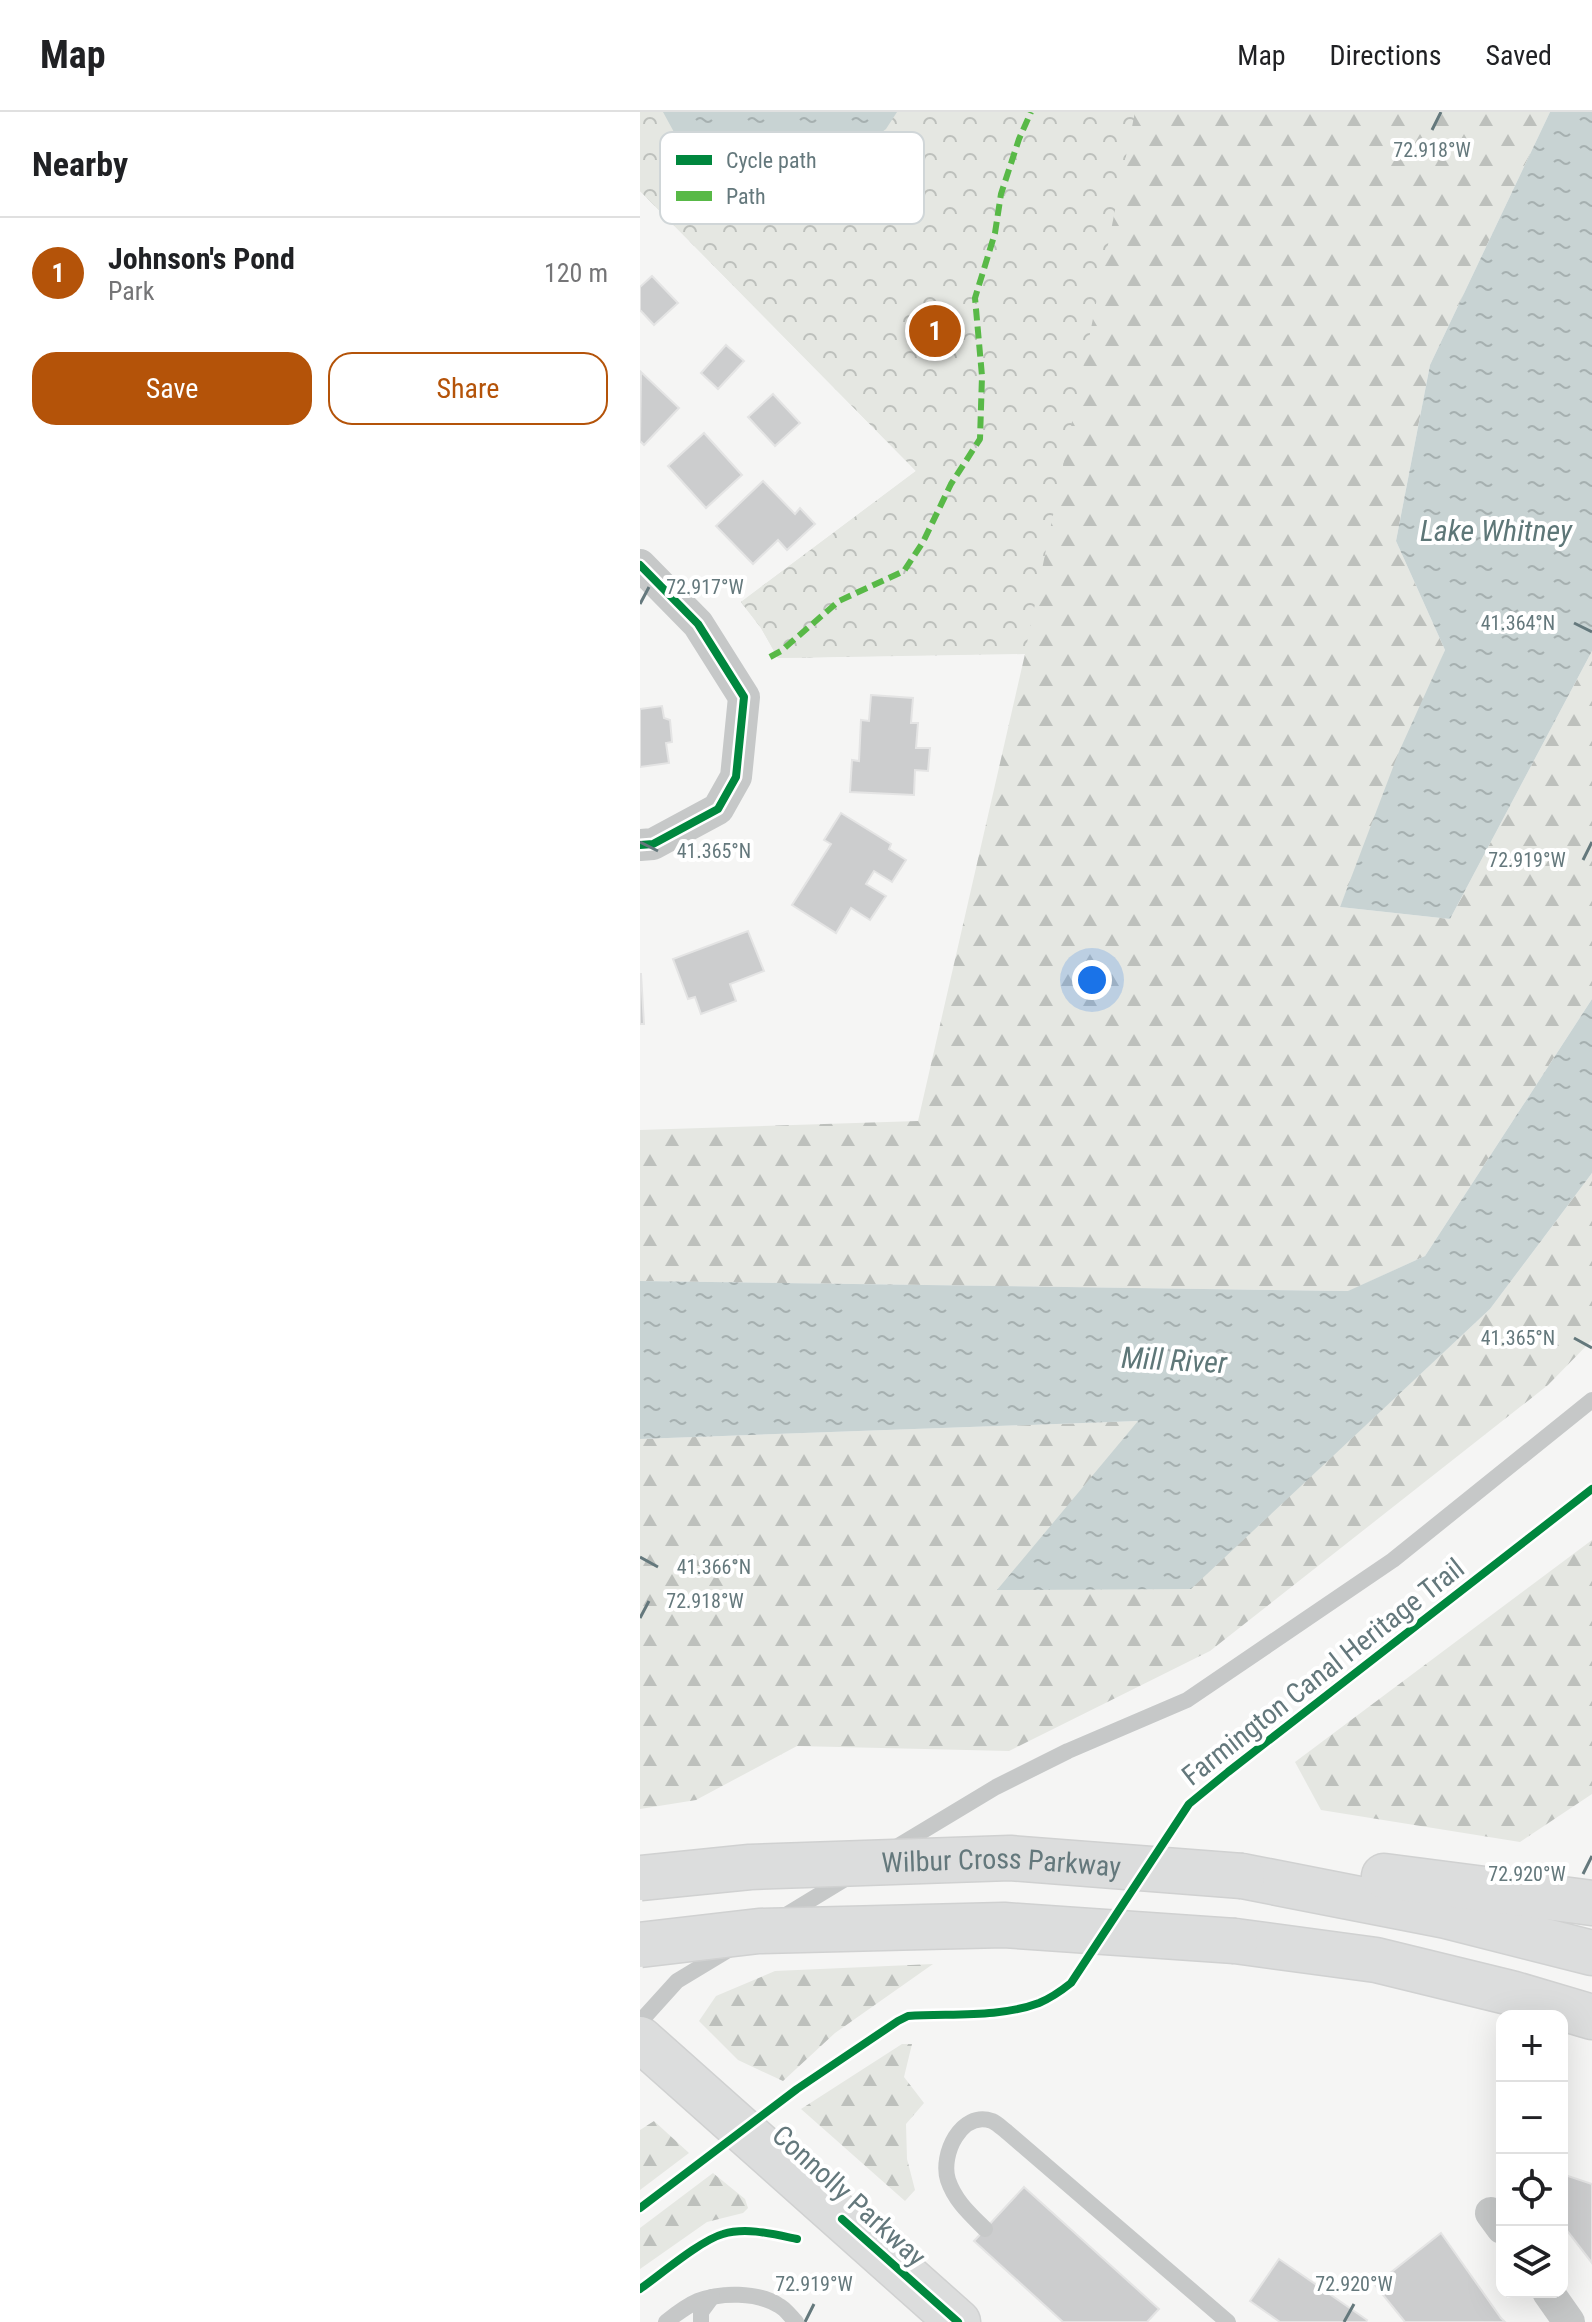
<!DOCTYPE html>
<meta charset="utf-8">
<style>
:root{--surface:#fff;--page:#f6f6f6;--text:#202124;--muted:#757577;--line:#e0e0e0;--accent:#b45309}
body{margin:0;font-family:"Roboto Condensed",sans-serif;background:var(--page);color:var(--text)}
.controls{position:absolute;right:24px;bottom:24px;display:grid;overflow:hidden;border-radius:16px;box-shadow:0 8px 32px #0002}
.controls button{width:72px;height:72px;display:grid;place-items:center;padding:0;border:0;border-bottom:2px solid var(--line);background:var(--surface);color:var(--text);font:40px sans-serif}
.you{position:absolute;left:452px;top:868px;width:28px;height:28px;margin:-20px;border:6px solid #fff;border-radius:50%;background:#1a73e8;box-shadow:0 0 0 12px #1a73e833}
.badge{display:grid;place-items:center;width:52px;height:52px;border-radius:50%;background:var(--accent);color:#fff;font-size:26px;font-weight:700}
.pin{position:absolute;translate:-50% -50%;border:4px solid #fff;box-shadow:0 2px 8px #0006}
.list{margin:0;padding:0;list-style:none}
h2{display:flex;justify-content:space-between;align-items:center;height:104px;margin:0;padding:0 32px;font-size:34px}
h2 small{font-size:26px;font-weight:400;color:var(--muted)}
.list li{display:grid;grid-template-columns:52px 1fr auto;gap:24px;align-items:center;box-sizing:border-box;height:112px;padding:0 32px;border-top:2px solid var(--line)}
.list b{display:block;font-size:30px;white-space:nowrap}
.list p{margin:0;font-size:26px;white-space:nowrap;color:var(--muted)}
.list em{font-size:26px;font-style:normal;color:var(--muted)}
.actions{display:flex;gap:16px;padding:24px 32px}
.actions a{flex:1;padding:18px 0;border:2px solid var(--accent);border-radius:24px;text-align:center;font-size:28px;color:var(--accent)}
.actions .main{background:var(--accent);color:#fff}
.icon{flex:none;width:44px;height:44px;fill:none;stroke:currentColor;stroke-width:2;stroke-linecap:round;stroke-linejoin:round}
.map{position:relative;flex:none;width:952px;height:2210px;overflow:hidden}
header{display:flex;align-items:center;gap:48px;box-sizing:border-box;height:112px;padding:0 40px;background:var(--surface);border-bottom:2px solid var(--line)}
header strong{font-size:38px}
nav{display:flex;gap:44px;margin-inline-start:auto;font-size:28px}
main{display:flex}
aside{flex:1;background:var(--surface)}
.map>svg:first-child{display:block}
.forest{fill:url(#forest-firs)}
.park{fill:url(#park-crowns)}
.water{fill:url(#water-ripples)}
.building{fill:#cccdce;stroke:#e4e4e4;stroke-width:2}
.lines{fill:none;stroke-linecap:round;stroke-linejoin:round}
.secondary-casing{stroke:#d0d1d1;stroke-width:47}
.motorway-casing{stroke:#d0d1d1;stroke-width:47}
.service{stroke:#c6c8c8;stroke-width:16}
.minor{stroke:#c6c8c8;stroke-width:32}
.secondary{stroke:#dcdddd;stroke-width:44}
.motorway{stroke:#dcdddd;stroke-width:44}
.motorway-bridge-casing{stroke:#d0d1d1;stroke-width:47;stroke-linecap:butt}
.motorway-bridge{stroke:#dcdddd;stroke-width:44}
.quiet{stroke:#58b947;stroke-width:6;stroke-dasharray:12 6;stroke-linecap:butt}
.cycleway-casing{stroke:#fff;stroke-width:13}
.cycleway{stroke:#00873e;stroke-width:8}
.ticks{fill:none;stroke:#64787c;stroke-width:3}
.labels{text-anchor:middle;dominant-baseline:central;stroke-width:8;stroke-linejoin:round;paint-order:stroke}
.street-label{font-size:28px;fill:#64787c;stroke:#fff}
.water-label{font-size:30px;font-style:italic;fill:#5e7778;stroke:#fff}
.key{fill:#fff;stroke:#d0d6d8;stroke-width:2}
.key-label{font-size:22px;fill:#64787c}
.ticks-label{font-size:20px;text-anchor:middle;fill:#64787c;stroke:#fff;stroke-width:8;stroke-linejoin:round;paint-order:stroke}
</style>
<header>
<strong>Map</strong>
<nav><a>Map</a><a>Directions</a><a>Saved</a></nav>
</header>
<main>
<aside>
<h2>Nearby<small></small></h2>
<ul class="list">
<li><span class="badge">1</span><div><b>Johnson's Pond</b><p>Park</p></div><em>120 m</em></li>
</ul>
<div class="actions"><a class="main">Save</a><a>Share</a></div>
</aside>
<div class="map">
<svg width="952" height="2210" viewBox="0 0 952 2210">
<defs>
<pattern id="forest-firs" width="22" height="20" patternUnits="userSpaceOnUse" patternTransform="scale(2)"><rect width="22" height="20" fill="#e5e7e2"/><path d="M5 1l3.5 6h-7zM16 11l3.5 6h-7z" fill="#bdc0bc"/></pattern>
<pattern id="park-crowns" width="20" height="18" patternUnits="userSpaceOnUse" patternTransform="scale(2)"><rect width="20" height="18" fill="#e5e7e2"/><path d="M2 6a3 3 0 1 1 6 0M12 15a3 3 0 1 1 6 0" fill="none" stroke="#bdc0bc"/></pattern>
<pattern id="water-ripples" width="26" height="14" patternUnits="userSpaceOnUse" patternTransform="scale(2)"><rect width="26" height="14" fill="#c8d3d3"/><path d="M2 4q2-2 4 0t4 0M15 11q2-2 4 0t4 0" fill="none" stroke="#a6b0b0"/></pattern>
</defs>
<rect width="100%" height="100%" fill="#f5f5f4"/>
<g class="forest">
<path d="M 0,0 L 910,0 L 790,253 L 756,429 L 805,538 L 700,795 L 810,807 L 952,539 L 952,887 L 785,1144 L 709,1179 L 0,1169 L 0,1018 L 278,1009 L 385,542 L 138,546 L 121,516 L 101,490 L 276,359 L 0,79 Z"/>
<path d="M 952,1061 L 952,1228 L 908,1273 L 570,1539 L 369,1639 L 157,1634 L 56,1688 L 0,1697 L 0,1327 L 499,1309 L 550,1477 L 850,1197 Z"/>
<path d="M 952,1428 L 952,1682 L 880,1730 L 681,1698 L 655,1650 Z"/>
<path d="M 293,1852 L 195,1921 L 143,1969 L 98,1948 L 59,1909 L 76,1884 L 135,1859 Z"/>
<path d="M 262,1932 L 272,1932 L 264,1965 L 284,1991 L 266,2012 L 267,2047 L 275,2078 L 265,2089 L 161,1997 Z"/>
<path d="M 14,2009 L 49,2041 L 0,2078 L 0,2018 Z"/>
<path d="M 73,2061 L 105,2087 L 108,2096 L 103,2101 L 67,2110 L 0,2157 L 0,2116 Z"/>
</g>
<path class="park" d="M 0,0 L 495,0 L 385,541 L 138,546 L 121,516 L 101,490 L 276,359 L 0,79 Z"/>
<g class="water">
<path d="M 23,0 L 257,0 L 246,17 L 173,72 L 112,82 L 102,78 L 66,70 L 58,52 L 47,44 Z"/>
<path d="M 910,0 L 952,0 L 952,539 L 810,807 L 700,795 L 758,642 L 805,538 L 756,429 L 790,253 Z"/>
<path d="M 952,887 L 952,1061 L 850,1197 L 551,1477 L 357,1478 L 498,1309 L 0,1327 L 0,1169 L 708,1179 L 785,1144 Z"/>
</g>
<g class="building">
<path d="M 12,164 L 38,191 L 14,213 L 0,198 L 0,175 Z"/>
<path d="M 86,233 L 104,249 L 78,277 L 61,261 Z"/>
<path d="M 1,260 L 39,296 L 4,333 L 0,329 Z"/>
<path d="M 133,282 L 160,311 L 135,334 L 108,305 Z"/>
<path d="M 64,321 L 102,363 L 66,396 L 28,354 Z"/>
<path d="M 123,369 L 155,402 L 160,396 L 175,412 L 147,438 L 138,428 L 113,452 L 76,414 Z"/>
<path d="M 231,583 L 273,586 L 271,611 L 278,611 L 276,636 L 290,636 L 288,659 L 275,658 L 274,683 L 210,680 L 212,648 L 219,649 L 221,608 L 229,609 Z"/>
<path d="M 22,594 L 24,606 L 30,608 L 32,630 L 26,631 L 29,651 L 0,655 L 0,597 Z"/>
<path d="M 201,701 L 251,732 L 249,737 L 266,748 L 252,770 L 234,759 L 226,772 L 246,784 L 230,808 L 211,796 L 196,821 L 152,793 L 191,732 L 184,728 Z"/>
<path d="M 108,819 L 124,859 L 90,872 L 96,889 L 61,902 L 55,885 L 48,887 L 33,847 Z"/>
<path d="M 1,862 L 4,912 L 0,912 L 0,862 Z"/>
<path d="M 922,2062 L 952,2072 L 952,2151 L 922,2112 Z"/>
<path d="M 384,2075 L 519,2197 L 507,2210 L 423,2210 L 334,2129 Z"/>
<path d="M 801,2121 L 861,2206 L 865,2210 L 765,2210 L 735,2173 Z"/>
<path d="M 639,2147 L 727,2208 L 726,2210 L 640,2210 L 610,2189 Z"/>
</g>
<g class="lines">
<g class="secondary-casing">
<path id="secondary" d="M 0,1927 L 318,2210"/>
</g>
<g class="motorway-casing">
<g id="motorway">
<path d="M 602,1764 L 806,1804 L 952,1841"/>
<path d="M 744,1764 L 952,1791"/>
<path d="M 595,1829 L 736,1848 L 871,1881 L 952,1905"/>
</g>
</g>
<g class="service">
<path d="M 253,1737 L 356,1675 L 428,1639 L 547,1588 L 753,1448 L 952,1288"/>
<path d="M 141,1806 L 210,1764"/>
<path d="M 0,1910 L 37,1869 L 90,1837"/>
<path d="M 345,2117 C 330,2102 315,2089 308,2068 C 300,2043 321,1998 352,2009 C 357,2011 363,2017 367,2020 L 588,2210"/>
<path d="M 26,2210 C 36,2202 46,2194 58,2189 C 81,2180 117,2180 138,2193 C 145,2196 151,2205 156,2210"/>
<path d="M 61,2210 L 61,2200 L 72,2185"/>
</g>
<g class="minor">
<path d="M 0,453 L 58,512 L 104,585 L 96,665 L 78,697 L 13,732 L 0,733"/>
<path d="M 851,2101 L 862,2116"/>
<path d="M 908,2180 L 929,2210"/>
</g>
<use href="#secondary" class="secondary"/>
<use href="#motorway" class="motorway"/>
<g class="motorway-bridge-casing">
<g id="motorway-bridge">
<path id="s1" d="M 0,1766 L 110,1755 L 370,1746 L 602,1764"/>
<path d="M 0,1833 L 119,1819 L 364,1813 L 595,1829"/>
</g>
</g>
<use href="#motorway-bridge" class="motorway-bridge"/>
<path class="quiet" d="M 130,545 L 141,539 L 199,489 L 264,459 L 283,430 L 311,372 L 340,327 L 342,264 L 335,186 L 355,121 L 361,82 L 379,27 L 391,0"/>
<g class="cycleway-casing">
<g id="cycleway">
<path d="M 0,453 L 58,512 L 104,585 L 96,665 L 78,697 L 13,732 L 0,733"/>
<path d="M 0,2096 L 157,1977 L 258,1909 L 268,1904 C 310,1901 359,1906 399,1891 C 411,1886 421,1879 431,1871 L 549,1692 L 588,1660 L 952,1377"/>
<path d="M 202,2107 L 318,2210"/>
<path d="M 0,2177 C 20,2163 61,2128 83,2122 C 106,2115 133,2122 157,2127"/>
</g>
</g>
<use href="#cycleway" class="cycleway"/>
</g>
<path class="ticks" d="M 792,18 L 801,0M 0,492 L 9,475M 934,511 L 952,520M 0,730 L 18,739M 943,748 L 952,730M 934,1226 L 952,1236M 0,1445 L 18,1455M 0,1506 L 9,1489M 943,1762 L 952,1744M 165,2210 L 174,2192M 704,2210 L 714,2192"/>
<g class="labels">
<g class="street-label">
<text transform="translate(683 1560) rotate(-38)">Farmington Canal Heritage Trail</text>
<text stroke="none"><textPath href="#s1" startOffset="362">Wilbur Cross Parkway</textPath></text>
<text transform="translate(209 2084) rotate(42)">Connolly Parkway</text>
</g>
<g class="water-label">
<text x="856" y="418">Lake Whitney</text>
<text transform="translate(534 1248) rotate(3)">Mill River</text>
</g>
</g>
<rect x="20" y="20" width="264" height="92" rx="12" class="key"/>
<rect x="36" y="43" width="36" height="10" fill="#00873e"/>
<rect x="36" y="79" width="36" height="10" fill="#58b947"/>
<g class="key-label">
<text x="86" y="56">Cycle path</text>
<text x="86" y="92">Path</text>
</g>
<g class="ticks-label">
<text x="792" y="45">72.918°W</text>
<text x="65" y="482">72.917°W</text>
<text x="878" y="518">41.364°N</text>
<text x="74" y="746">41.365°N</text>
<text x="887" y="755">72.919°W</text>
<text x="878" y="1233">41.365°N</text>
<text x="74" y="1462">41.366°N</text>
<text x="65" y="1496">72.918°W</text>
<text x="887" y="1769">72.920°W</text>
<text x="174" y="2179">72.919°W</text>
<text x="714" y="2179">72.920°W</text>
</g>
</svg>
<div class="controls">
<button>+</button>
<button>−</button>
<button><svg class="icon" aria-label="locate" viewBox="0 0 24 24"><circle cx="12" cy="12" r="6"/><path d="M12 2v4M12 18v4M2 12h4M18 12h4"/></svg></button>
<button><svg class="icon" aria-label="layers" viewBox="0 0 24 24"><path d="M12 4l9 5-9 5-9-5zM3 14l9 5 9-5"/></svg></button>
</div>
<div class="you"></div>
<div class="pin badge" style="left:295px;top:219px">1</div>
</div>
</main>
